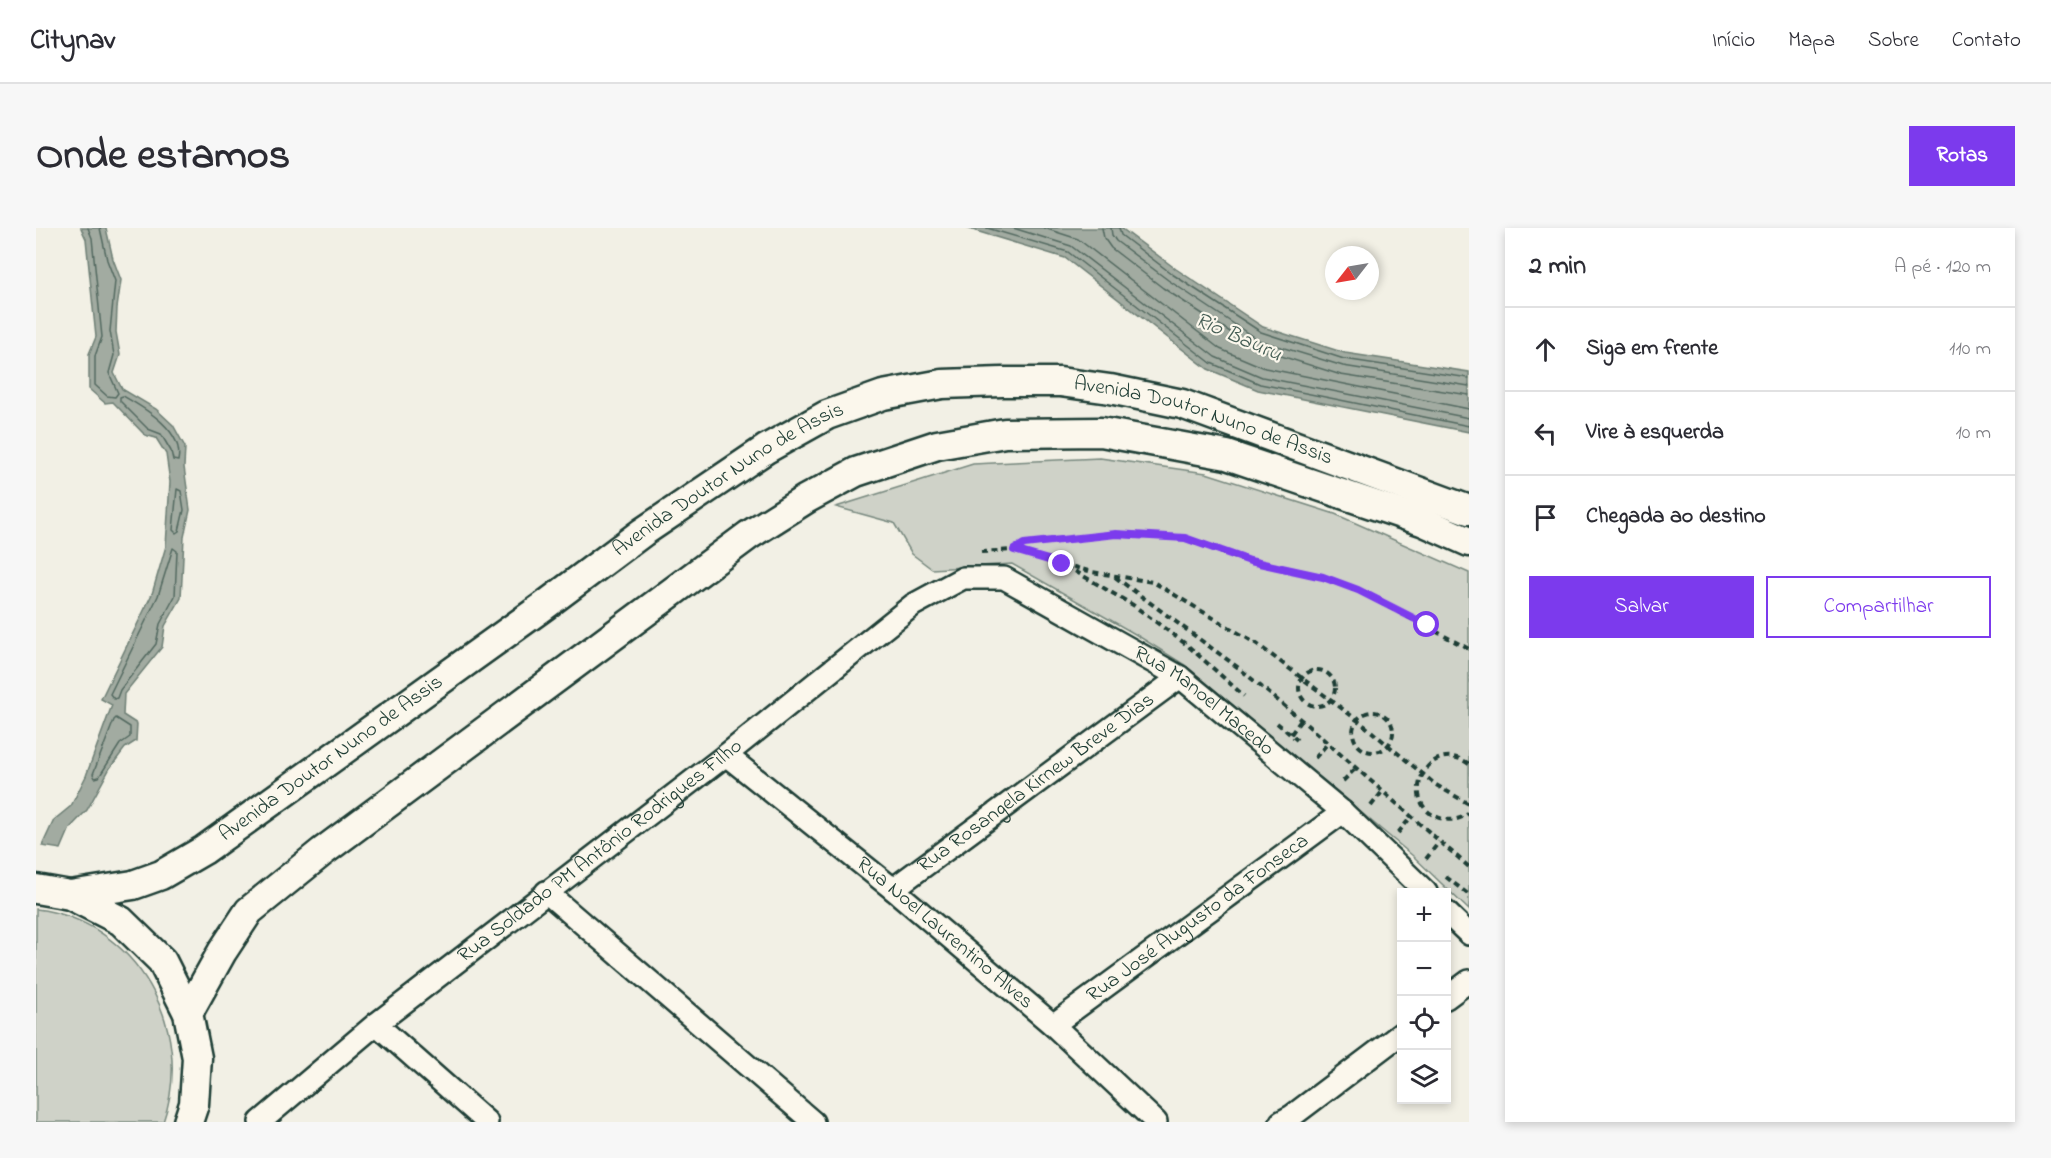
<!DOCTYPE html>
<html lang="pt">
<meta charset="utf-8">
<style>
:root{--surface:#fff;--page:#f7f7f7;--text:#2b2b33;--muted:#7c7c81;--line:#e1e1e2;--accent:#7c3aed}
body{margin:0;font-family:"Indie Flower",sans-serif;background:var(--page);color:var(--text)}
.controls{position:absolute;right:18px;bottom:18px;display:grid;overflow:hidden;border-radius:0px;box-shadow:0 3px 9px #0003}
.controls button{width:54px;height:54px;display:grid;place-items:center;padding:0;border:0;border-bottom:2px solid var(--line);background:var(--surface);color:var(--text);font:30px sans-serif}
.compass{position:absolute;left:1289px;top:18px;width:54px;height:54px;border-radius:50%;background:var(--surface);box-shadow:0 3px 9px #0003;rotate:239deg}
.stop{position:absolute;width:18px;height:18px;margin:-14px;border:4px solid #7c3aed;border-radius:50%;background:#fff}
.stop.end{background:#7c3aed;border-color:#fff;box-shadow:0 2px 6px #0008}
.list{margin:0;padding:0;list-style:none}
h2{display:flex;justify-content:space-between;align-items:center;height:78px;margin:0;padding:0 24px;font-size:26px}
h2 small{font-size:20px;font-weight:400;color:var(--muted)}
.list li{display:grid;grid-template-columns:39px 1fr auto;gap:18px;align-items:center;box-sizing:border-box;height:84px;padding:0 24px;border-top:2px solid var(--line)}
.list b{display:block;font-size:22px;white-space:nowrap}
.list em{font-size:20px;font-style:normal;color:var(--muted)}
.actions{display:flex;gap:12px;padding:18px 24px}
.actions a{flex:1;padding:14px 0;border:2px solid var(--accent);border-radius:0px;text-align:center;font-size:21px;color:var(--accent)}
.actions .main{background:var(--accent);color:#fff}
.icon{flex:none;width:33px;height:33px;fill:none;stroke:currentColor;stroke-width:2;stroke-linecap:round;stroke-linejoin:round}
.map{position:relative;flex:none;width:1433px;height:894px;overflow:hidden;border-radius:0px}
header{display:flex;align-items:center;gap:36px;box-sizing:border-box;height:84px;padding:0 30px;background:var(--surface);border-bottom:2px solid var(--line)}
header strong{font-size:28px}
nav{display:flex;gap:33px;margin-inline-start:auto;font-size:21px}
.intro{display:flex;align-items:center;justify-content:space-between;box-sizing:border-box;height:144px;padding:0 36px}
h1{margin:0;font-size:42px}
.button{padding:15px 27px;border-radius:0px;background:var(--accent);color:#fff;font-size:21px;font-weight:700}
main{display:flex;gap:36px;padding:0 36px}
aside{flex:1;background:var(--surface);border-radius:0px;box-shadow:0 3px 9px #0003}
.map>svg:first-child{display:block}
.green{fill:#cfd2c8;stroke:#77887e;stroke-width:1.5}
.water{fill:#a2aba1;stroke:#6e7f75;stroke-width:1.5}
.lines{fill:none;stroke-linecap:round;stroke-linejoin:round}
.shore{stroke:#536960;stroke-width:1.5}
.street-casing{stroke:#1f3d34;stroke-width:26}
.secondary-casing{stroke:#1f3d34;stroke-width:33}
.path{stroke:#1f3d34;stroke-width:4;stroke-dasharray:6 4.5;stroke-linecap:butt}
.street{stroke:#fbf7ec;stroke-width:21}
.secondary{stroke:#fbf7ec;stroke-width:28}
.route{stroke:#7c3aed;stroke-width:8}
.labels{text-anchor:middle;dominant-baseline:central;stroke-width:4.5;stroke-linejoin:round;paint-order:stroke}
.street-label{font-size:21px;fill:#1f3d34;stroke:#fbf7ec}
.water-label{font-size:22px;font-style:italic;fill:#465e55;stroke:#fbf7ec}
</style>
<header>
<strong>Citynav</strong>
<nav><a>Início</a><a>Mapa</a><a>Sobre</a><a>Contato</a></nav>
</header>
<div class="intro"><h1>Onde estamos</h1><a class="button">Rotas</a></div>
<main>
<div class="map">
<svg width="1433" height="894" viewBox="0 0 1433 894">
<rect width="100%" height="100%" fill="#f2f0e5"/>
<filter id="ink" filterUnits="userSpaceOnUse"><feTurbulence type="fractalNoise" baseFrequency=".0167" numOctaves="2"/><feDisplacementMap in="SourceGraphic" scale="12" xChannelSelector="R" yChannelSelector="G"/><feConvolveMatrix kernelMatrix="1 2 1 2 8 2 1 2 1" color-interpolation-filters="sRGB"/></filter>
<g filter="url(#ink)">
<g class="green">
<path d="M 1064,230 L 1170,245 L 1299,286 L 1433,345 L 1433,682 L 1377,628 L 1149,437 L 1099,406 L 976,336 L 896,341 L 876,326 L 858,295 L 800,279 L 937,236 Z"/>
<path d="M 0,681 C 101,693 160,801 127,894 L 0,894 Z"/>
</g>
<g class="water">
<path d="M 45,0 L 70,0 L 77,31 L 85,52 L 81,80 L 80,104 L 84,127 L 78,145 L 86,161 L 120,181 L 137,197 L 149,219 L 148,239 L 154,282 L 148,309 L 145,370 L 129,398 L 126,419 L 88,466 L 87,487 L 101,496 L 100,513 L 89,520 L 74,540 L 51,582 L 34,600 L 25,621 L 6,618 L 18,592 L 35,578 L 50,548 L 76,477 L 65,471 L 116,366 L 130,318 L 134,254 L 130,226 L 120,210 L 109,207 L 77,174 L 69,175 L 53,161 L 53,126 L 60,109 L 50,11 Z"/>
<path d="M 930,0 L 1085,0 L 1140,41 L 1227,99 L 1309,125 L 1433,144 L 1433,204 L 1222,162 L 1172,141 L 1029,30 Z"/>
</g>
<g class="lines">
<g class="shore">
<path d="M 52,0 L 56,10 L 66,109 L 59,128 L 59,157 L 71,168 L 79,169 L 82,165 L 73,145 L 78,127 L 74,103 L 79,53 L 71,32 L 64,0"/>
<path d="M 951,0 L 1032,24 L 1175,135 L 1224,156 L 1433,198"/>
<path d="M 977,0 L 1035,18 L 1179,129 L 1226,149 L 1433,190"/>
<path d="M 1008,0 L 1042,11 L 1184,121 L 1229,140 L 1433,181"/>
<path d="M 1066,0 L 1068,10 L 1075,20 L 1127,60 L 1217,119 L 1305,147 L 1433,167"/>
<path d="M 1075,0 L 1076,7 L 1080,13 L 1132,52 L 1222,112 L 1307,138 L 1433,158"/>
<path d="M 1083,0 L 1085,7 L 1136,46 L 1225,104 L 1308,131 L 1433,150"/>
<path d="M 87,168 C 108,180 149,203 142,233 L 137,232 L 135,223 L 125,206 L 112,201 L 84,173 L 84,169 Z"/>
<path d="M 141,261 L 145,263 L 148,282 L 143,303 L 140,305 L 137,302 Z"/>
<path d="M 137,320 L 141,323 L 139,368 L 124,396 L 120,416 L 84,462 L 81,470 L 78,471 L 74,466 L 122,368 Z"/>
<path d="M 80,490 L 94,499 L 94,509 L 84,516 L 63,549 L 59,550 L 57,546 L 78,492 Z"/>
</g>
<g class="street-casing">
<g id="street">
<path id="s1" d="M 690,527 L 857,661 L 1017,797 L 1120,894"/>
<path id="s2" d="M 857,661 L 1144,449"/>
<path d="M 510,664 L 777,894"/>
<path d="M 1410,684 L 1433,706"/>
<path d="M 1410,770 L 1433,753"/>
<path d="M 340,796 L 451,894"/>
<path id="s3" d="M 1017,797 L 1307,584"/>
<path id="s4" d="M 224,894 L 340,796 L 690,527 L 877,377 L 927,350 L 968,350 L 1144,449 L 1307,584 L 1390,664"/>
<path d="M 1245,894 L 1256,888 L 1366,805"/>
</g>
</g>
<g class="secondary-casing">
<g id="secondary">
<path d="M 0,661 L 34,667 L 85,693 L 126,733 L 152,785 L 161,830 L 158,876 L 152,894"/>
<path id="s5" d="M 34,667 L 97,657 L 125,647 L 168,622 L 508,378 L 607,304 L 730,221 L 791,187 L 847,167 L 906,156 L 966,154 L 1024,154 L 1074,161 L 1146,176 L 1433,282"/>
<path d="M 152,785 L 186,724 L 213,683 L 286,624 L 713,307 L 770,271 L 820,244 L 901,217 L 969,205 L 1065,204 L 1191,227 L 1386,293 L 1433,314"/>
</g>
</g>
<g class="path">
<path d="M 979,322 L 988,316 L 1079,306 L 1149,310 L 1214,333 L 1287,349 L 1322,362 L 1433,421"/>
<path d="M 945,324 L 978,322 L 1056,344 L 1117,354 L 1221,416 L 1329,498 L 1400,557 L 1433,576"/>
<path d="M 1030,338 L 1097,377 L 1151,417 L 1208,468"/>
<path d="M 1079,349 L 1204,441 L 1270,496 L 1433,639"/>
<circle cx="1281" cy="460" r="18"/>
<circle cx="1337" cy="504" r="20"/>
<path d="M 1241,495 L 1261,512"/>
<path d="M 1255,506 L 1265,492"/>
<path d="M 1279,530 L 1292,515"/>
<path d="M 1433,536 C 1390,506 1359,579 1407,591 C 1417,593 1425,591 1433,585"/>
<path d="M 1307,553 L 1320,540"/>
<path d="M 1335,578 L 1346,564"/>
<path d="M 1362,605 L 1375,589"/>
<path d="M 1390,631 L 1403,614"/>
<path d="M 1410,649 L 1433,667"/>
</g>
<use href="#street" class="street"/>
<use href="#secondary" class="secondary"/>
</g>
</g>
<g class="lines" filter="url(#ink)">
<path class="route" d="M 1026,336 L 978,322 L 988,316 L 1080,306 L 1149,310 L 1214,333 L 1287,349 L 1322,362 L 1391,397"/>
</g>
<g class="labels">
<g class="street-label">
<text stroke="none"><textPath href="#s5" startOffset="1290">Avenida Doutor Nuno de Assis</textPath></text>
<text stroke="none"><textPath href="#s5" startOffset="786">Avenida Doutor Nuno de Assis</textPath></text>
<text stroke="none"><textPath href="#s4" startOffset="1166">Rua Manoel Macedo</textPath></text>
<text stroke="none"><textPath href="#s5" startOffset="300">Avenida Doutor Nuno de Assis</textPath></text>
<text stroke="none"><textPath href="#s2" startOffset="178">Rua Rosangela Kirnew Breve Dias</textPath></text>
<text stroke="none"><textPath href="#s4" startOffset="435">Rua Soldado PM Antônio Rodrigues Filho</textPath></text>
<text stroke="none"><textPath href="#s3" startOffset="180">Rua José Augusto da Fonseca</textPath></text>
<text stroke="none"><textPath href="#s1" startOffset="282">Rua Noel Laurentino Alves</textPath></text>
</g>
<g class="water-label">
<text transform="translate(1202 110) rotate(24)">Rio Bauru</text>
</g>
</g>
</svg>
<div class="controls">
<button>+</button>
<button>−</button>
<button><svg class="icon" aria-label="locate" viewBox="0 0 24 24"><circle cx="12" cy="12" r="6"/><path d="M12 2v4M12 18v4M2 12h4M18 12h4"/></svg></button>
<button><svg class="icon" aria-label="layers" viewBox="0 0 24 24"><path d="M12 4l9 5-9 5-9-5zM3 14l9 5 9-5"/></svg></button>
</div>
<svg class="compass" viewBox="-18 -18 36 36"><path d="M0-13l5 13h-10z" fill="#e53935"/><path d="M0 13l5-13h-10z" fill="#7c7c81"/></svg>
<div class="stop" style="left:1391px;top:397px"></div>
<div class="stop end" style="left:1026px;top:336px"></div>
</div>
<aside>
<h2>2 min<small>A pé · 120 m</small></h2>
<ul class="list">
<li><svg class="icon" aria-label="ahead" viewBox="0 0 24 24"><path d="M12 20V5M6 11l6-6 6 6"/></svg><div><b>Siga em frente</b></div><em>110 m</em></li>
<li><svg class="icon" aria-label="left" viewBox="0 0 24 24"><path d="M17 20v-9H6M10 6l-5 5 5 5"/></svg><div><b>Vire à esquerda</b></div><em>10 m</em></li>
<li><svg class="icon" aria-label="arrive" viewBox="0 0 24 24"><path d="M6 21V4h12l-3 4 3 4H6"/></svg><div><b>Chegada ao destino</b></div></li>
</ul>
<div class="actions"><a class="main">Salvar</a><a>Compartilhar</a></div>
</aside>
</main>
